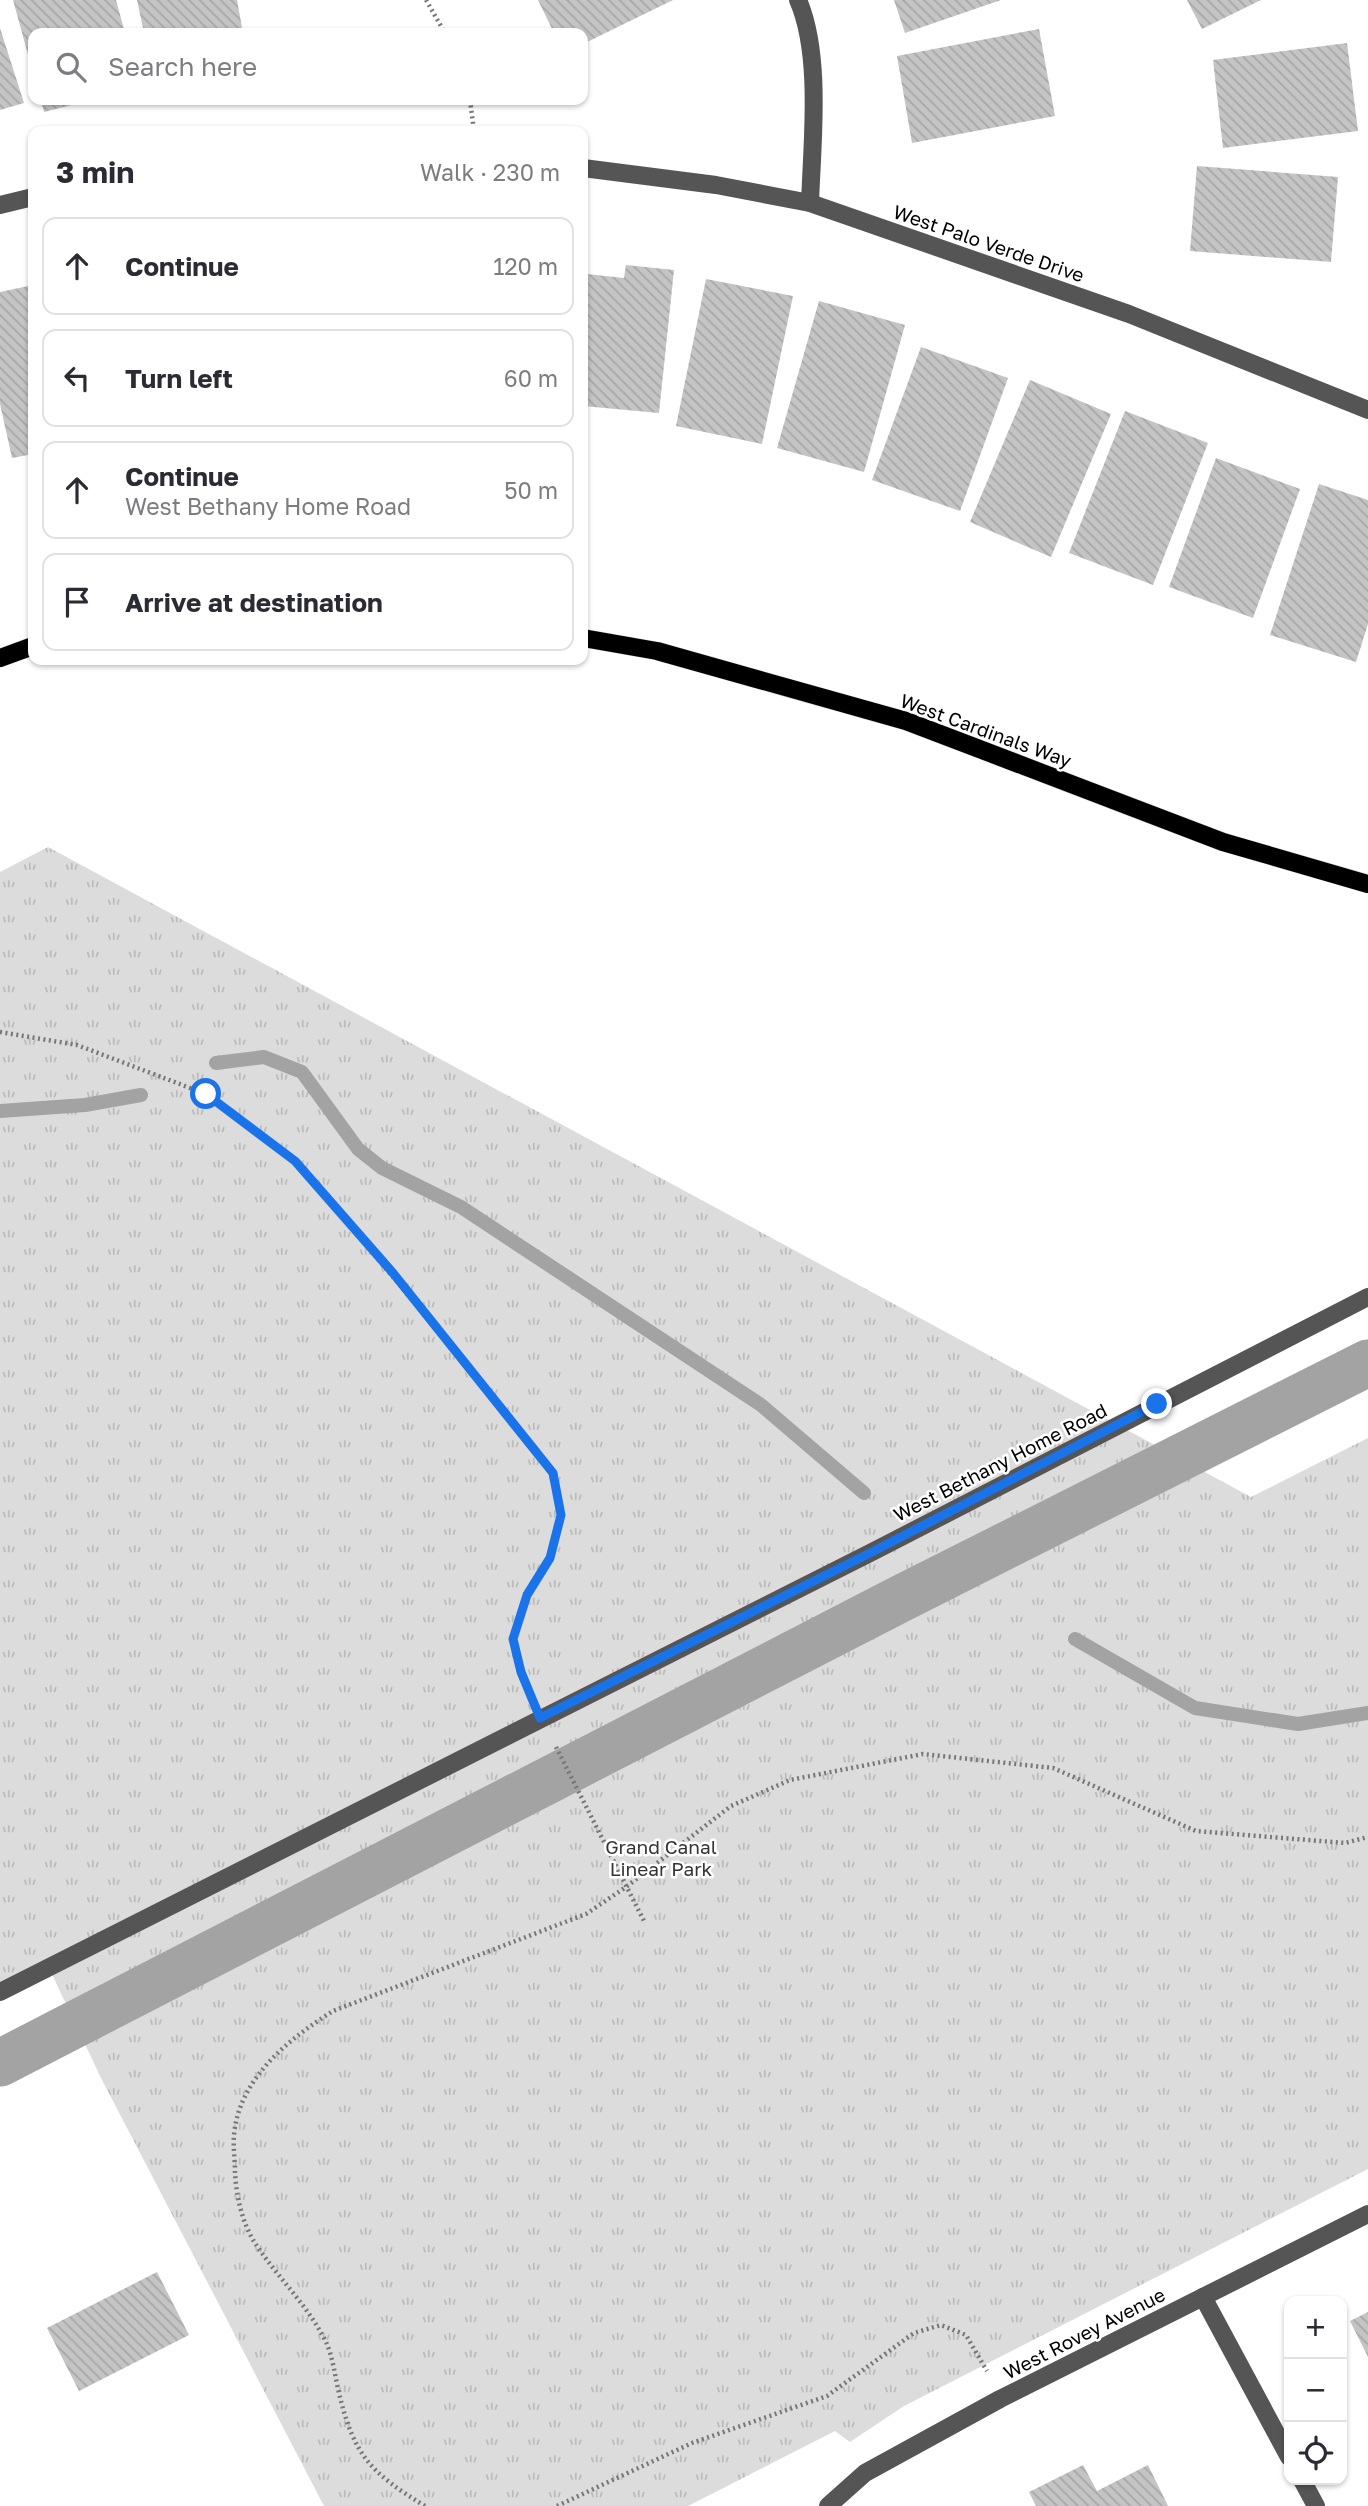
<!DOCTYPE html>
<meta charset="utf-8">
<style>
:root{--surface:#fff;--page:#f2f2f3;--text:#2b2b33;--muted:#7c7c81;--line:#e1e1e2}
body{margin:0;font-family:"Golos Text",sans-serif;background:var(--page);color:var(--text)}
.controls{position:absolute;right:21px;bottom:21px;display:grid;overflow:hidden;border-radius:14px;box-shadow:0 2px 5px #0004}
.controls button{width:63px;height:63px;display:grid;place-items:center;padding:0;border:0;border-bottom:2px solid var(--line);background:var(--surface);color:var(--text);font:35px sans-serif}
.stop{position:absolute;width:21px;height:21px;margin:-16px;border:5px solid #1a73e8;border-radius:50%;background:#fff}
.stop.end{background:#1a73e8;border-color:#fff;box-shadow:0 2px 7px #0008}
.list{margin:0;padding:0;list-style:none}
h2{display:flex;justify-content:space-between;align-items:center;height:91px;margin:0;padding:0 28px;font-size:30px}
h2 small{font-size:23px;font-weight:400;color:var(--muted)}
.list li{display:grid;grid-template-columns:46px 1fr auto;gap:21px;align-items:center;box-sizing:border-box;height:98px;margin:0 14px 14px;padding:0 14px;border:2px solid var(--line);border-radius:14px}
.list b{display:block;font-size:26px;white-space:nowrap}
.list p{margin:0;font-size:23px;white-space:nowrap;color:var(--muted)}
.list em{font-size:23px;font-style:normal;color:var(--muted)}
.icon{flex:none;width:38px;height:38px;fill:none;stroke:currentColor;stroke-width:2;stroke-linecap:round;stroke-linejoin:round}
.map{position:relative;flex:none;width:1368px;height:2506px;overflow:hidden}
.search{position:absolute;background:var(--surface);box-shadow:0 2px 5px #0004;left:28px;top:28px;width:560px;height:77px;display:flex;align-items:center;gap:18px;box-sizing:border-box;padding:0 24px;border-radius:14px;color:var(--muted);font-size:26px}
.panel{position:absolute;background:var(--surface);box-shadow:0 2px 5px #0004;left:28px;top:126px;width:560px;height:539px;border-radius:14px}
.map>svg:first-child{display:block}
.grass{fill:url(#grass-tufts)}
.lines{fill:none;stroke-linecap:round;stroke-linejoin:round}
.stream{stroke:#a3a3a3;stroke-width:14}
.canal{stroke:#a3a3a3;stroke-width:47}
.building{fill:url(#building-back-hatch)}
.major-casing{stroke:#dbdbdb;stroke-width:19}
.path{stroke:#777;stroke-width:4.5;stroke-dasharray:2 3.5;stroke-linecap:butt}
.minor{stroke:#555;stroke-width:18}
.major{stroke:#000;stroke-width:18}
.route{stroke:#1a73e8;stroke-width:9}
.labels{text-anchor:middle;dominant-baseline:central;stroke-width:5;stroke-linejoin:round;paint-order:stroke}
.street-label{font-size:19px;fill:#000;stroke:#fff}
.park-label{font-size:19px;fill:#333;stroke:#fff}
</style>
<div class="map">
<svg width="1368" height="2506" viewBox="0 0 1368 2506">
<defs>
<pattern id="grass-tufts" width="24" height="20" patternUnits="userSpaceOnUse" patternTransform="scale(1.75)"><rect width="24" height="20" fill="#dcdcdc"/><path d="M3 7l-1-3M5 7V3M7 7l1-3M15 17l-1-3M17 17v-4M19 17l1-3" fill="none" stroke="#bbb"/></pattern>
<pattern id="building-back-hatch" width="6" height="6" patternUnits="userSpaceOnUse" patternTransform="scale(1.75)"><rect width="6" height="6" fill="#c4c4c4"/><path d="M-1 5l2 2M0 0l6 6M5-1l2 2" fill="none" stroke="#a7a7a7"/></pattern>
</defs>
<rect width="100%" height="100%" fill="#fff"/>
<path class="grass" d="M 48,847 L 1251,1497 L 1368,1438 L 1368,2169 L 904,2406 L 850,2442 L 835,2431 L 688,2506 L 324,2506 L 101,2078 L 49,1968 L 0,1992 L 0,872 Z"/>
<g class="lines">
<g class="stream">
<path d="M 216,1063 L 264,1057 L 302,1072 L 358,1149 L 382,1168 L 461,1207 L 761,1405 L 864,1493"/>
<path d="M 0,1111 L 85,1105 L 141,1095"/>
<path d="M 1075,1639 L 1195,1708 L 1298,1724 L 1368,1713"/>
</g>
<path class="canal" d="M 0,2063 L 898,1600 L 1368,1363"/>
</g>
<g class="building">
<path d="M 13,0 L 116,0 L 125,33 L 33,33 L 32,69 Z"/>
<path d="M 137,0 L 237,0 L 243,33 L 144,33 Z"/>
<path d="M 538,0 L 673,0 L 583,44 L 583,33 L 554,33 Z"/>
<path d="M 894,0 L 1001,0 L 905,33 Z"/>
<path d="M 1187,0 L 1261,0 L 1202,29 Z"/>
<path d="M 0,28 L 24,103 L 0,110 Z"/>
<path d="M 1039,29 L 1055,116 L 912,143 L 897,56 Z"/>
<path d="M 1347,43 L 1358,131 L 1223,148 L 1213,60 Z"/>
<path d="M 41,100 L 87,100 L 87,101 L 44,112 Z"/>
<path d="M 1197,166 L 1338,177 L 1331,262 L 1190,251 Z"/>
<path d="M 626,265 L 674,270 L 659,413 L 583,406 L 583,315 L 587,274 L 624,278 Z"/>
<path d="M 706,279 L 793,296 L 762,444 L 676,426 Z"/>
<path d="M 33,285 L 33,454 L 12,458 L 0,404 L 0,292 Z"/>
<path d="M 819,301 L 905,325 L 864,472 L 777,448 Z"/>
<path d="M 921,347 L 1008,378 L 960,511 L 872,480 Z"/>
<path d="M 1030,380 L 1111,414 L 1051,557 L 970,522 Z"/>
<path d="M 1125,411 L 1208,443 L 1153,585 L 1069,553 Z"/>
<path d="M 1216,458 L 1300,489 L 1253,618 L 1169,587 Z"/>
<path d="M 1319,484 L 1368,500 L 1368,624 L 1356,662 L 1270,635 Z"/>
<path d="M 157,2272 L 189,2335 L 79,2391 L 47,2328 Z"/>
<path d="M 1368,2312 L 1368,2357 L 1350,2321 Z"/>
<path d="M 1083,2465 L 1097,2491 L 1148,2465 L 1168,2506 L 1036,2506 L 1029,2492 Z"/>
</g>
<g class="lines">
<g class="major-casing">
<g id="major">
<path d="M 583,638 L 657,651 L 906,721 L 1223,842 L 1368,884"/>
<path d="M 0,658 L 33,646"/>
</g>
</g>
<g class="path">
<path d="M 426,0 L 445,33"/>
<path d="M 470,100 L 474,131"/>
<path d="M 0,1032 L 77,1045 L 206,1094 L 295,1161 L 490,1392 L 553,1473 L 561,1515 L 550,1558 L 527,1595 L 513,1639 L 528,1689"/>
<path d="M 556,1747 L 645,1923"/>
<path d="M 425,2506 C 371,2473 354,2456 339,2393 C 335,2377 333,2357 326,2342 C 307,2304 277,2277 255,2243 C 242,2223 236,2195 235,2172 C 235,2160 233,2147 234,2135 C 239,2078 289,2039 333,2011 L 586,1914 L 626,1887 L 731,1806 L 790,1780 L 923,1754 L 1053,1768 L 1196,1831 L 1345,1843 L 1368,1837"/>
<path d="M 557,2506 L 692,2443 L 827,2396 L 914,2333 L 941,2325 L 966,2335 L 987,2371"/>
</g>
<g class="minor">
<path d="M 798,0 C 822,55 812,143 810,203"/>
<path d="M 583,168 L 716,185 L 810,203 L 1129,314 L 1368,410"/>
<path d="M 0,205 L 33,197"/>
<path d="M 0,1992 L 874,1551 L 1368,1297"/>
<path d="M 1203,2297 L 1289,2457"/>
<path d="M 1302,2480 L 1316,2506"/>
<path d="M 828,2506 L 865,2473 L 1000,2399 L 1368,2214"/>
</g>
<use href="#major" class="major"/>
</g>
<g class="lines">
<path class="route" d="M 206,1094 L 295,1161 L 393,1273 L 553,1473 L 561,1515 L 550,1558 L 527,1595 L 513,1639 L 521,1672 L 540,1718 L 874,1551 L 1157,1404"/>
</g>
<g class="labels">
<g class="street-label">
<text transform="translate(989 243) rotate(19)">West Palo Verde Drive</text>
<text transform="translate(986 730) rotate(20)">West Cardinals Way</text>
<text transform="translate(1000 1462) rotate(-27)">West Bethany Home Road</text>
<text transform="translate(1084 2333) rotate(-27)">West Rovey Avenue</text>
</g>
<g class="park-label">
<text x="661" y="1846">Grand Canal<tspan x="661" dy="22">Linear Park</tspan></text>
</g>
</g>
</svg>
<div class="controls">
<button>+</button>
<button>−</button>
<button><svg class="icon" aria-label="locate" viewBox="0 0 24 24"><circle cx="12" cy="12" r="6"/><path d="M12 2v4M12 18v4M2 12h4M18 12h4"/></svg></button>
</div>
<div class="stop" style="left:206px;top:1094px"></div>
<div class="stop end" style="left:1157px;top:1404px"></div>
<div class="search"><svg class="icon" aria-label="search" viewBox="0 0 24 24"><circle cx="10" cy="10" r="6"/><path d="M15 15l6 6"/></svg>Search here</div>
<section class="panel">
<h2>3 min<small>Walk · 230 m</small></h2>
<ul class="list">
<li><svg class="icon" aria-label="ahead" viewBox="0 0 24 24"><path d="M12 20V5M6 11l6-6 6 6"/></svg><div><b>Continue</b></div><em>120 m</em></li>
<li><svg class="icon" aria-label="left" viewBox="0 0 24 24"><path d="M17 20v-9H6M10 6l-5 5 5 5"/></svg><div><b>Turn left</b></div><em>60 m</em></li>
<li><svg class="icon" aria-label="ahead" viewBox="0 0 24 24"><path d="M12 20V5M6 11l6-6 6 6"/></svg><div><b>Continue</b><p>West Bethany Home Road</p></div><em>50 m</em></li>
<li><svg class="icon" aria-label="arrive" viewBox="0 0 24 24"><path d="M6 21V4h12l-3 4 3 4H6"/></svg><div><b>Arrive at destination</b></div></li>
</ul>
</section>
</div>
